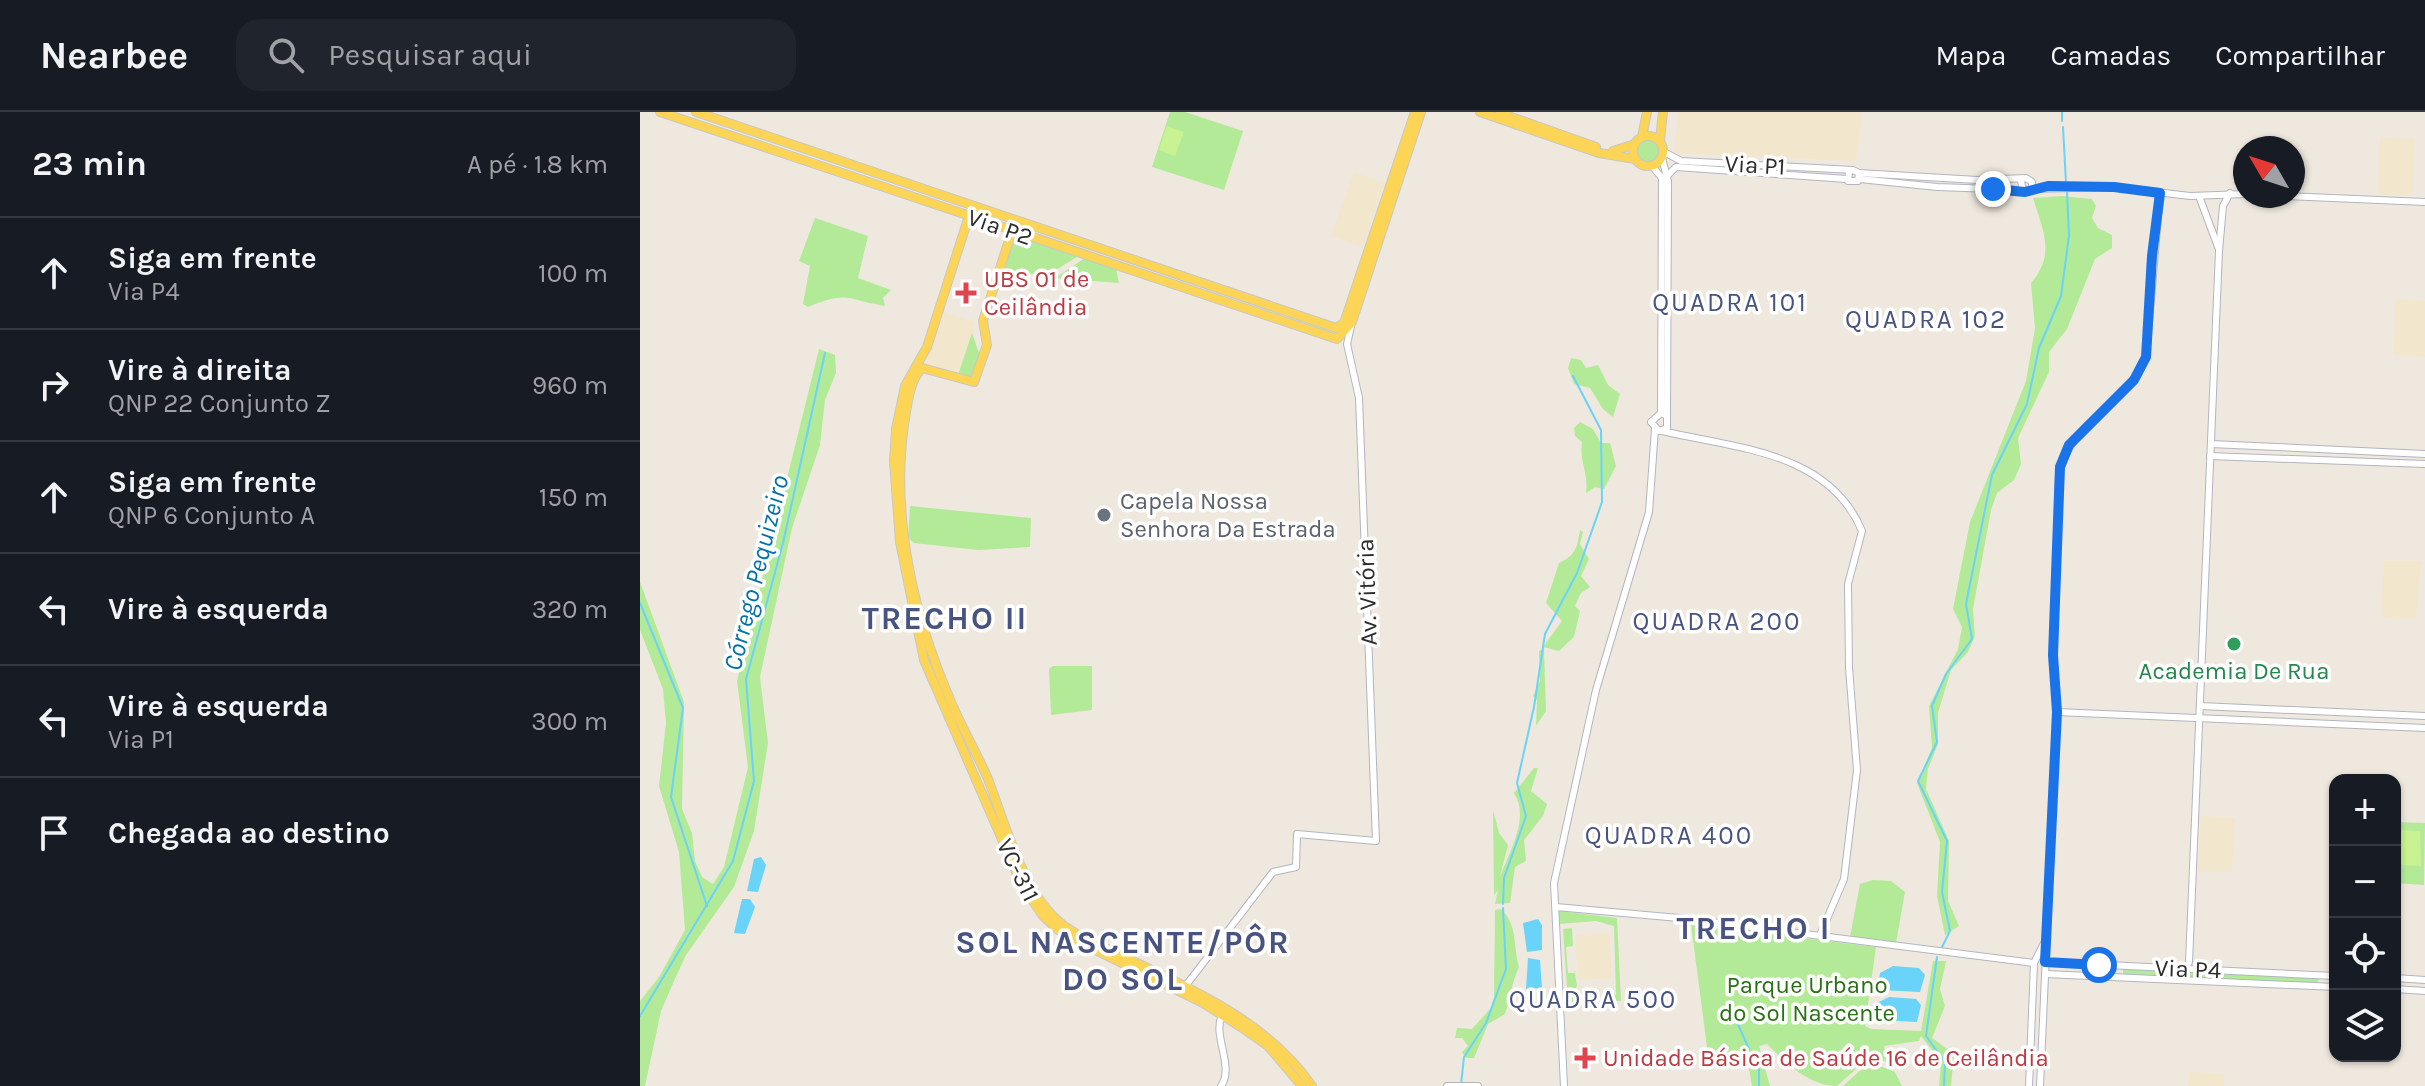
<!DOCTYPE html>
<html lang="pt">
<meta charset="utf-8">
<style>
:root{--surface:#171b24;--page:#20242c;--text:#f1f3f6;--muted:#9ea1a6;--line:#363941}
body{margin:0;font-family:Karla,sans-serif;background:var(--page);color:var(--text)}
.controls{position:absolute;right:24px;bottom:24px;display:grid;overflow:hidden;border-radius:16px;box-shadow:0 2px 6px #0004}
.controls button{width:72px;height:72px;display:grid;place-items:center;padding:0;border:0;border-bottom:2px solid var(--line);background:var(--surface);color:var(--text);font:40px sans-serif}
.compass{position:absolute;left:1593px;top:24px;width:72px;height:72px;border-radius:50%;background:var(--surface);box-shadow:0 2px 6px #0004;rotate:309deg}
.stop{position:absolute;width:24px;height:24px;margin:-18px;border:6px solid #1a73e8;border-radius:50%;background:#fff}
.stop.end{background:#1a73e8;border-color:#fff;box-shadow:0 2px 8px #0008}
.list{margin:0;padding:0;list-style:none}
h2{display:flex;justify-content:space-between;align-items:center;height:104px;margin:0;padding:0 32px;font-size:34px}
h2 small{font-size:26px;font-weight:400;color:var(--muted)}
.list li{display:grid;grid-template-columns:52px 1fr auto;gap:24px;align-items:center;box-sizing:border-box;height:112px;padding:0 32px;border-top:2px solid var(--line)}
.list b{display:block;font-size:30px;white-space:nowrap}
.list p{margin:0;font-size:26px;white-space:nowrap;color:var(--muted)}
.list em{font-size:26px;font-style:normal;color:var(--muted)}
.icon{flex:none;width:44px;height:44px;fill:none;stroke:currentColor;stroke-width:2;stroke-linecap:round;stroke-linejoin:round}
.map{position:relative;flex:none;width:1785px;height:974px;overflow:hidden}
header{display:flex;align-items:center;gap:48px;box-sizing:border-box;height:112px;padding:0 40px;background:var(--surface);border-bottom:2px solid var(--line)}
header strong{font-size:38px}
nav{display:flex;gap:44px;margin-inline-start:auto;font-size:28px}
.search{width:560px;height:72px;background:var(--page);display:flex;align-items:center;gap:20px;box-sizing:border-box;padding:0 28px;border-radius:24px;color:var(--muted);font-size:30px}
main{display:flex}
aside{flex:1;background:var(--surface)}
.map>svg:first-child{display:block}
.education{fill:#f2e6cd}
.green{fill:#b3ea97}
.pitch{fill:#c9f292}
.water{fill:#69d3f9}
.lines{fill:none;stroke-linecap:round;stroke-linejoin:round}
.stream{stroke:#69d3f9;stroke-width:2}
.minor-casing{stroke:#b2b5c1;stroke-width:8}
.major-casing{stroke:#c8c8c8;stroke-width:10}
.minor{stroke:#fff;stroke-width:6}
.major{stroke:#fcd556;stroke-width:8}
.route{stroke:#1a73e8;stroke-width:10}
.health-dot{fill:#e0444e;stroke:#fff;stroke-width:3}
.worship-dot{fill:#6b7280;stroke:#fff;stroke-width:3}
.leisure-dot{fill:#2e9e5b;stroke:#fff;stroke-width:3}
.labels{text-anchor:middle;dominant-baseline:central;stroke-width:7;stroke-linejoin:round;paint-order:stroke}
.street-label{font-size:24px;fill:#2d2d2d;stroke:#fff}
.health-label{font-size:24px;fill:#be3a42;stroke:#fff;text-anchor:start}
.worship-label{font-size:24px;fill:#5b616d;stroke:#fff;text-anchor:start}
.leisure-label{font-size:24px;fill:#27864d;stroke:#fff}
.park-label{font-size:24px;fill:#287215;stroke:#fff}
.neighbourhood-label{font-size:26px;letter-spacing:2px;fill:#485382;stroke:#fff}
.water-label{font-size:26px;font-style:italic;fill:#0271ab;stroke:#fff}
.district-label{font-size:32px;font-weight:bold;letter-spacing:2px;fill:#485382;stroke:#fff}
</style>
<header>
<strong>Nearbee</strong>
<div class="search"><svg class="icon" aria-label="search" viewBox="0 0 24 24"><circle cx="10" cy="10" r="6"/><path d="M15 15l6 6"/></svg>Pesquisar aqui</div>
<nav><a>Mapa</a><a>Camadas</a><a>Compartilhar</a></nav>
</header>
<main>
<aside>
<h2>23 min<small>A pé · 1.8 km</small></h2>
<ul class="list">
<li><svg class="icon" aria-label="ahead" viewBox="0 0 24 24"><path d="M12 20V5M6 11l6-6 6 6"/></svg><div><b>Siga em frente</b><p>Via P4</p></div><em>100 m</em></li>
<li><svg class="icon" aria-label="right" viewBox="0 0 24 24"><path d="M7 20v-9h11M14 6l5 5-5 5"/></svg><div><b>Vire à direita</b><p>QNP 22 Conjunto Z</p></div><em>960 m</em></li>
<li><svg class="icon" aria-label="ahead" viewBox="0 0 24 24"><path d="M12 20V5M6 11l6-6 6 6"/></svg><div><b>Siga em frente</b><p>QNP 6 Conjunto A</p></div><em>150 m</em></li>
<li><svg class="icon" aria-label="left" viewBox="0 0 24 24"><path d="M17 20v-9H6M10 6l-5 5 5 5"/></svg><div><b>Vire à esquerda</b></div><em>320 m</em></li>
<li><svg class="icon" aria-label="left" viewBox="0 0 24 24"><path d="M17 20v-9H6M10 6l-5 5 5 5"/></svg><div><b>Vire à esquerda</b><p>Via P1</p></div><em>300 m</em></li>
<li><svg class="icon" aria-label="arrive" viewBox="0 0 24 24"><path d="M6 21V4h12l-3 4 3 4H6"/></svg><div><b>Chegada ao destino</b></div></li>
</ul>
</aside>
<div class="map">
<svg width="1785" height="974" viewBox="0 0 1785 974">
<rect width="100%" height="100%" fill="#efe8de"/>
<g class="education">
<path d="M 1038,0 L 1222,0 L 1216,49 L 1034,41 Z"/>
<path d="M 1740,25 L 1775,27 L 1772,84 L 1738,82 Z"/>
<path d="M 714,60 L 744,71 L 722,135 L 691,124 Z"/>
<path d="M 1756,187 L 1785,189 L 1785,245 L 1753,243 Z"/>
<path d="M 302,199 L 335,210 L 318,263 L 285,252 Z"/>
<path d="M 1744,449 L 1781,449 L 1776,507 L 1741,505 Z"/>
<path d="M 1561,704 L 1595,706 L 1592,760 L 1558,760 Z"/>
<path d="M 969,821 L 972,866 L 939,868 L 935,823 Z"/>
<path d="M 1549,960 L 1584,962 L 1583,974 L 1548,974 Z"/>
</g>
<g class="green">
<path d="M 530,0 L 545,0 L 603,19 L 584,78 L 512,55 Z"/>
<circle cx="1009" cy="39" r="13"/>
<path d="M 1422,84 L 1452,87 L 1456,94 L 1452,106 L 1458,116 L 1472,123 L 1472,136 L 1455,147 L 1427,217 L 1409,240 L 1409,260 L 1378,326 L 1381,352 L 1374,368 L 1357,381 L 1351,398 L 1333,497 L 1335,524 L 1328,540 L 1311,558 L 1298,601 L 1298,632 L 1288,657 L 1286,677 L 1309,729 L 1308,789 L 1319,814 L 1305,823 L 1297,784 L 1300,730 L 1277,671 L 1292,636 L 1289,594 L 1318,537 L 1322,515 L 1313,497 L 1330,410 L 1386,269 L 1395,216 L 1391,171 C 1416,142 1403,119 1393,86 Z"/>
<path d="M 175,106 L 228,124 L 218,166 L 251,178 L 243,186 L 245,194 C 206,188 210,178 168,195 L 163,192 L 170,154 L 159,149 Z"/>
<path d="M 375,124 L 435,144 L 437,145 L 406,164 L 364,158 Z"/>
<path d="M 445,146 L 476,157 L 479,171 L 415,166 Z"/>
<path d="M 332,221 L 340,244 L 331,266 L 318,263 Z"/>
<path d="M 179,237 L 195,243 L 196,261 L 185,288 L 180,333 L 152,416 L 120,565 L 128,631 L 114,719 L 94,775 L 46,843 L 34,869 L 21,899 L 5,974 L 0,974 L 0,889 L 19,865 L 45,818 L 39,740 L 19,674 L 26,611 L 23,577 L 0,518 L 0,470 L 44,590 L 42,697 L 52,721 L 55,749 L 62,765 L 73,772 L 84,755 L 108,655 L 97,569 Z"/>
<path d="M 931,246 L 941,248 L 946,256 L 958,253 L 968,273 L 980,282 L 973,305 L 963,297 L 950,276 L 934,272 L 928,256 Z"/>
<path d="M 940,310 L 953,317 L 961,331 L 970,331 L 976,354 L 964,377 L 955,375 L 946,381 C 949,362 939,349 942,330 L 935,324 L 934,316 Z"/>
<path d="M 270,394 L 391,406 L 390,435 L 338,438 L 274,431 L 268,426 Z"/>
<path d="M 940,418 L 943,420 L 940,432 L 949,447 L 941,464 L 950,475 L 941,481 L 935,494 L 940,499 L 934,525 L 919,539 L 903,535 L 922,509 L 906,491 L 919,451 C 936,443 937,436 940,418 Z"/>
<path d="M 904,537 L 906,599 L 896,614 L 897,588 L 893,584 L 900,569 L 899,539 Z"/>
<path d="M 413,554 L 452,554 L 452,598 L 411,603 L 409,557 Z"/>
<path d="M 894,656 L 898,656 L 891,679 L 907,692 L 903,704 L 884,728 L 886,749 L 875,755 L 870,791 L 855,792 L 858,778 L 854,783 L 853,698 L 859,721 L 868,733 L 859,768 C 867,743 891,707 874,681 Z"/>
<path d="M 1755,710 L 1785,711 L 1784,773 L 1755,771 Z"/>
<path d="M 1233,768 L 1251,769 L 1265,780 L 1256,831 L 1210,825 L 1220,772 Z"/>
<path d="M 861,797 C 878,813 873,834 879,855 C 871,872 871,885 865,902 L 848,912 L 834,946 L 826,946 L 822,940 L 828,934 L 822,926 L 815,926 L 817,916 L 832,917 L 851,896 L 854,886 L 855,798 Z"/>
<path d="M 919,799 L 977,806 L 981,889 L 972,889 L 973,882 L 976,883 L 974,814 L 956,809 L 919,812 Z"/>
<path d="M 1051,813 L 1236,835 L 1225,914 L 1231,917 L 1281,919 L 1293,849 L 1306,849 L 1300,877 L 1305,894 L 1292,926 L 1314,942 L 1311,974 L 1299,974 L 1301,950 L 1281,924 L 1279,929 L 1244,934 L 1247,949 L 1226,948 L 1197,974 C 1169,974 1145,950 1127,932 L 1119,934 L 1130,974 L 1112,974 L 1108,951 L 1102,938 L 1084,941 L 1069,950 Z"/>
<path d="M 932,816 L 933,834 L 926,835 L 928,861 L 935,861 L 937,874 L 932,883 L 939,891 L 928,891 L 923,817 Z"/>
<path d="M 1483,857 L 1678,866 L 1679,868 L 1675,872 L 1483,863 Z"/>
<path d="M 1235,952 L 1255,960 L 1262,974 L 1203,974 L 1224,955 Z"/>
</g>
<g class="pitch">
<path d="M 527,14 L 544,20 L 535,44 L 519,38 Z"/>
<path d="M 1755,718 L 1780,719 L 1781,754 L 1755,753 Z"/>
</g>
<g class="water">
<path d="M 121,745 L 126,753 L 118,780 L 107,779 L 114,747 Z"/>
<path d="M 102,787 L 110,787 L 115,795 L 105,822 L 94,821 Z"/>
<path d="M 898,807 L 902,813 L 902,838 L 887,840 L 883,811 Z"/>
<path d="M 888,846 L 900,848 L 902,876 L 886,877 Z"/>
<path d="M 1253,854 L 1279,856 L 1285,863 L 1280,880 L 1241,878 L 1238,874 L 1240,861 Z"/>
<path d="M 1249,885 L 1276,887 L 1281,893 L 1277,910 L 1238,908 L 1234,904 L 1237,891 Z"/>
</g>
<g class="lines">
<g class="stream">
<path d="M 1422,0 L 1422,9"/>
<path d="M 1423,15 L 1426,71"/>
<path d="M 0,491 L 43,596 L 31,685 L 67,794"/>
<path d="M 863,792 L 864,766 L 886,704 L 877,671 L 894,595 L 905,522 L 937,461 L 962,390 L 961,318 L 933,264"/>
<path d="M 1302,835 L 1310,819 L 1302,780 L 1307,729 L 1278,669 L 1297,630 L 1292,594 L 1306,562 L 1332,527 L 1326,492 L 1352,363 L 1387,292 L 1399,236 L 1421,184 L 1429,124 L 1427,79"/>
<path d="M 1297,845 L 1286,924 L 1305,950 L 1304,974"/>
<path d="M 1092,899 L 1109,937"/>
<path d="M 0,904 L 93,749 L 114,669 L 106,567 L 143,431 L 185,241"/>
<path d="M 1112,942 L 1119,956 L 1119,974"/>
<path d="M 821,973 L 824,945 L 846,911 L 866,857 L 863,796"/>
</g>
<g class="minor-casing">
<g id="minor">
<path d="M 1024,40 L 1041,49 L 1213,58 L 1219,61 L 1218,69 L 1208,69 L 1209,60"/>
<path d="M 1022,46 L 1028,69 L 1027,304"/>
<path d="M 1012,54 L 1022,66 L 1021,301 L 1027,304 L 1027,316 L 1019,319 L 1011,310 L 1021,301"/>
<path d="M 1219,61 L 1337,68 L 1386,66 L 1392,70 L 1392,77 L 1383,79 L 1381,69"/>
<path d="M 1027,64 L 1036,55 L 1207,67"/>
<path d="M 1220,67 L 1297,75 L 1380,78"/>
<path d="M 1392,77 L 1474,75 L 1550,84 L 1605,82"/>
<path d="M 1559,84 L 1578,135"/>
<path d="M 1645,84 L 1785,90"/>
<path d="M 1022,319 C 1094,336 1189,339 1222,419 L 1208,472 L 1209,556 L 1217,658 L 1204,767 L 1180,823"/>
<path d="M 1571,332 L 1785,342"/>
<path d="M 1570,344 L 1785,352"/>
<path d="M 1560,594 L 1785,604"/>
<path d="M 1417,600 L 1785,616"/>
<path d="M 916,795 L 1039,806 L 1394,851"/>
<path d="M 1405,850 L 1695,864"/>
<path d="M 1545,857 L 1549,850 L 1579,139 L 1583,94 L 1590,81"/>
<path d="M 1405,862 L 1695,875"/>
<path d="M 1755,866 L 1785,868"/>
<path d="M 544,876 L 633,760 L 656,755 L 657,722 L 736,729 L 719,286 L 707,232 L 712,210"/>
<path d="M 1755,877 L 1785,879"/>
<path d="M 581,974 C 595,955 572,924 582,903"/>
<path d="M 807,974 L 838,974"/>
<path d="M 924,974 L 914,771 L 956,578 L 1009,400 L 1015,317"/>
<path d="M 1389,974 L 1394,851 L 1406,827"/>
<path d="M 1400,974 L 1417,600 L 1413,543 L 1419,364 C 1426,311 1488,293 1506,245 L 1520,81"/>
</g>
</g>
<g class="major-casing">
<g id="major">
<path d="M 20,0 L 697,227 L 712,210 L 781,0"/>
<path d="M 56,0 L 696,216 L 704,211 L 775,0"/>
<path d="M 840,0 L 959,41 L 995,47"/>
<path d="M 860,1 L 956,35"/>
<circle cx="1008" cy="39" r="15"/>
<path d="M 1002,25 L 1007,0"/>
<path d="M 1020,28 L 1023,0"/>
<path d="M 973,39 L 995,32"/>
<path d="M 329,104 L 287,235 L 265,274 L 256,317 L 254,349 L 260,430 L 284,548 L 381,771 L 403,804 L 423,822 L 563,891 L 604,917 L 628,934 L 662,974"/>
<path d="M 372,119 L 343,209 L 347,233 L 334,270 L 282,256 C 269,269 267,295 264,313 C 251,404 273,501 309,585 C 320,613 336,639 348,667 C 364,709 381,771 412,803 C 432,824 460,833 485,845 C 554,879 627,909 672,974"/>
</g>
</g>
<use href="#minor" class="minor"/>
<use href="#major" class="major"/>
</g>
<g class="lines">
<path class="route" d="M 1353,77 L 1385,80 L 1408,74 L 1474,75 L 1520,81 L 1512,144 L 1506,245 L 1494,268 L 1429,333 L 1420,355 L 1413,543 L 1417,600 L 1405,850 L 1459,853"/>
</g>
<g class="health-dot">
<path d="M322 169h8v8h8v8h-8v8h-8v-8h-8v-8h8z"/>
<path d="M941 934h8v8h8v8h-8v8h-8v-8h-8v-8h8z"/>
</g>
<circle class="worship-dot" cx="464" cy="403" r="8"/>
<circle class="leisure-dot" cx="1594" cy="532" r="8"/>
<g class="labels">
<g class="street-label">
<text transform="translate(1115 53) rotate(3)">Via P1</text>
<text transform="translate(360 115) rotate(19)">Via P2</text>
<text transform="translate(727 480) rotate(-92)">Av. Vitória</text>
<text transform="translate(378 758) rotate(64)">VC-311</text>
<text transform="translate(1548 857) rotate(2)">Via P4</text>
</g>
<g class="health-label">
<text x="344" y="167">UBS 01 de<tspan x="344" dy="28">Ceilândia</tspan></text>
<text x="963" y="946">Unidade Básica de Saúde 16 de Ceilândia</text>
</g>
<g class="worship-label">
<text x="480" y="389">Capela Nossa<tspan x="480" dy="28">Senhora Da Estrada</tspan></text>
</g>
<g class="leisure-label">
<text x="1594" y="559">Academia De Rua</text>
</g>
<g class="park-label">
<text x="1167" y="873">Parque Urbano<tspan x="1167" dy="28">do Sol Nascente</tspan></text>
</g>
<g class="neighbourhood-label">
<text x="1090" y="190">QUADRA 101</text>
<text x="1286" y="207">QUADRA 102</text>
<text x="1077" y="509">QUADRA 200</text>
<text x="1029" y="723">QUADRA 400</text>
<text x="953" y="887">QUADRA 500</text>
</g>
<g class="water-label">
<text transform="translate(116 461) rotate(-76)">Córrego Pequizeiro</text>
</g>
<g class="district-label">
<text x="305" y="506">TRECHO II</text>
<text x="1114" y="816">TRECHO I</text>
<text x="483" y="830">SOL NASCENTE/PÔR<tspan x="483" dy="37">DO SOL</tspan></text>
</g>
</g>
</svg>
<div class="controls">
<button>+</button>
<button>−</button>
<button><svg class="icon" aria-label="locate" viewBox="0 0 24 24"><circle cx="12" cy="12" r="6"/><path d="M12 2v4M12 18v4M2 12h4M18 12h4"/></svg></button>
<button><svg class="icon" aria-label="layers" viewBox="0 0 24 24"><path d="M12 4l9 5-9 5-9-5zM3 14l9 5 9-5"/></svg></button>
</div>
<svg class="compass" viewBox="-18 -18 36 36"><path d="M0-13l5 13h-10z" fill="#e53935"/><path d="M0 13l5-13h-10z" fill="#9ea1a6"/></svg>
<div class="stop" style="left:1459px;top:853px"></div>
<div class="stop end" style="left:1353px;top:77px"></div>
</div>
</main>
